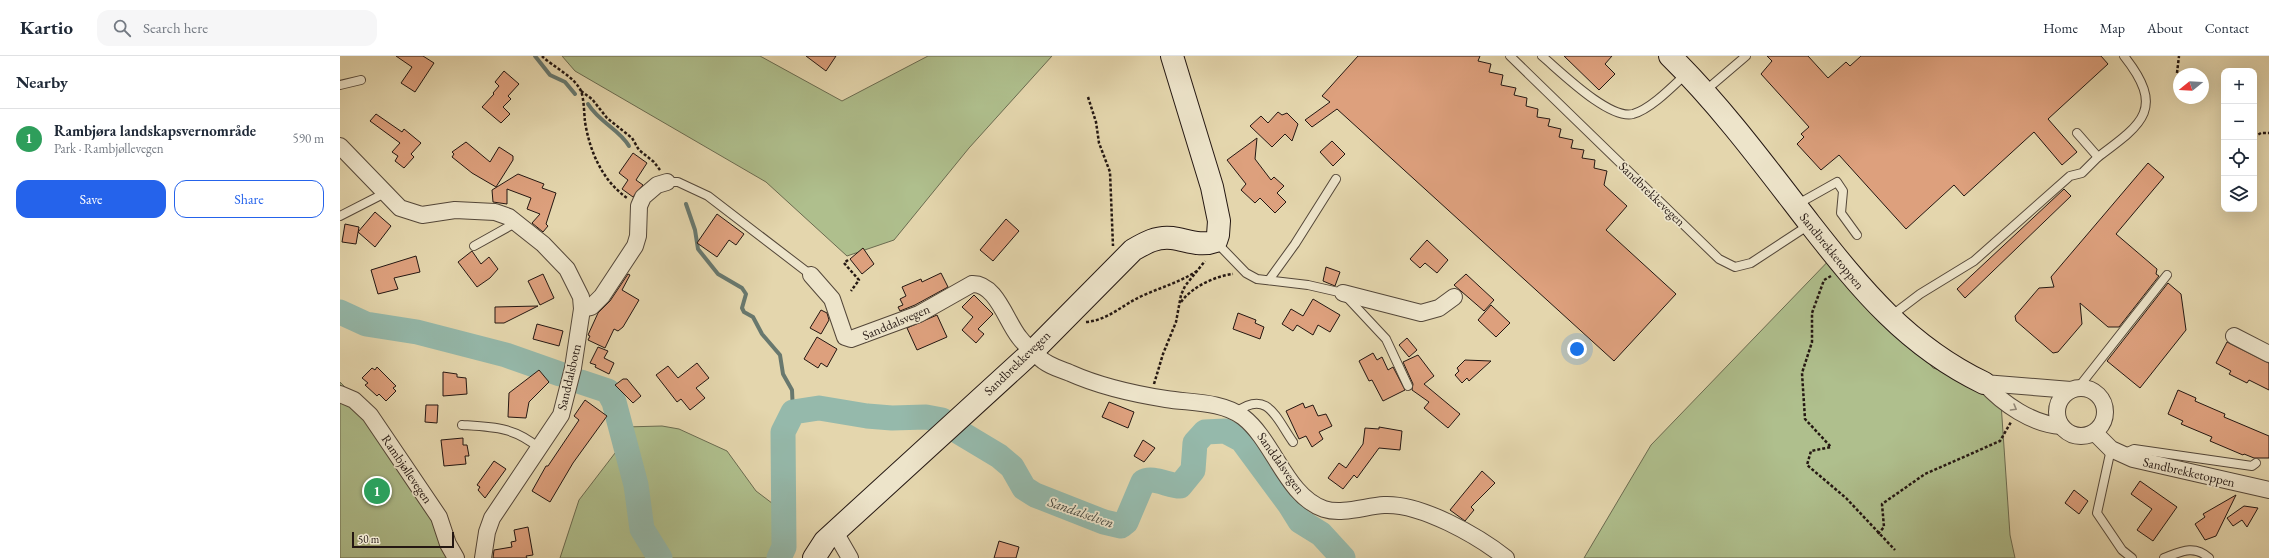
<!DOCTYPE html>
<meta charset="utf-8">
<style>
:root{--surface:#fff;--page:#f6f6f7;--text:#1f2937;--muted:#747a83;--line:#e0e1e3;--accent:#2563eb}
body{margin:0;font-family:"EB Garamond",serif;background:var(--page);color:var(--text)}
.controls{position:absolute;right:12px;top:12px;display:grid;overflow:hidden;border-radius:8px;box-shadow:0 4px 16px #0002}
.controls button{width:36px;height:36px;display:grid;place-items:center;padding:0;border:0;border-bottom:1px solid var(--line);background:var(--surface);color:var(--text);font:20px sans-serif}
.compass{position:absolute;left:1833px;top:12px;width:36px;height:36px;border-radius:50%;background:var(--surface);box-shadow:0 4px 16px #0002;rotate:252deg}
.scale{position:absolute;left:12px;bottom:10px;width:102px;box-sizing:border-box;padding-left:4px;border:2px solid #241712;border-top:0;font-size:11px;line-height:14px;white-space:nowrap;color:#241712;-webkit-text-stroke:3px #ede4ca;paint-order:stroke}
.you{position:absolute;left:1237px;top:293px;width:14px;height:14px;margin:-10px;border:3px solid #fff;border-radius:50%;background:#1a73e8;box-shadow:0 0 0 6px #1a73e833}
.badge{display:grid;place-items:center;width:26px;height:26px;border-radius:50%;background:var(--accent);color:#fff;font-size:13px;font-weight:700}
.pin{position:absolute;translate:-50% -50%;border:2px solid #fff;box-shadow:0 1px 4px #0006}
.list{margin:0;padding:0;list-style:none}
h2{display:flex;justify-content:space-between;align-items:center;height:52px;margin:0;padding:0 16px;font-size:17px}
h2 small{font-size:13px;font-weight:400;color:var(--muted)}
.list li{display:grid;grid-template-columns:26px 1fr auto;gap:12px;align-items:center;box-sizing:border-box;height:60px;padding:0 16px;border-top:1px solid var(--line)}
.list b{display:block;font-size:15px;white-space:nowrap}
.list p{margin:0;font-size:13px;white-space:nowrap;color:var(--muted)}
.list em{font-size:13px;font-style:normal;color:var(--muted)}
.actions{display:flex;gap:8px;padding:12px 16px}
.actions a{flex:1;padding:9px 0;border:1px solid var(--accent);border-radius:12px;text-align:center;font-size:14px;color:var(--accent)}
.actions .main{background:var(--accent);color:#fff}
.icon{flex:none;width:22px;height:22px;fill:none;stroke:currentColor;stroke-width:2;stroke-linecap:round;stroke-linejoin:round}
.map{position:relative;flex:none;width:1929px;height:502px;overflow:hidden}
header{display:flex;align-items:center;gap:24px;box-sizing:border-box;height:56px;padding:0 20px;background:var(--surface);border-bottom:1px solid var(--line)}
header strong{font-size:19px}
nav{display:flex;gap:22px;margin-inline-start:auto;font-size:14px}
.search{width:280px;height:36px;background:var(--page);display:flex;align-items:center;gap:10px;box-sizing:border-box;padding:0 14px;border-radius:12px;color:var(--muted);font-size:15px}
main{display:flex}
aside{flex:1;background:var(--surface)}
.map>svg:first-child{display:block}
.green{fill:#afbf8d;stroke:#6a6b50}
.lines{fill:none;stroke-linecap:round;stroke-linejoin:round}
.stream{stroke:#68786e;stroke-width:4}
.river{stroke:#95b9ab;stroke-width:25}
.building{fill:#dda07d;stroke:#241712}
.lane-casing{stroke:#544739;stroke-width:10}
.street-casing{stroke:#544739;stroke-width:18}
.secondary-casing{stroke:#241712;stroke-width:24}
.path{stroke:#241712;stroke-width:2.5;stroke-dasharray:3 2;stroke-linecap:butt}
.lane{stroke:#ede4ca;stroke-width:8}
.street{stroke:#ede4ca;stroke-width:16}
.secondary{stroke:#ede4ca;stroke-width:22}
.oneway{stroke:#938877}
.labels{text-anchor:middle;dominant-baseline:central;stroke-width:3.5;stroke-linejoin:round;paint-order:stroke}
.street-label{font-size:13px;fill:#241712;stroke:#ede4ca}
.water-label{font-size:14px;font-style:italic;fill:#464840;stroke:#ede4ca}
</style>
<header>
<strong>Kartio</strong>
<div class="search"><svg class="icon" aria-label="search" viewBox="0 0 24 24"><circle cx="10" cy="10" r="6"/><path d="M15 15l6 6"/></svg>Search here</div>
<nav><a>Home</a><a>Map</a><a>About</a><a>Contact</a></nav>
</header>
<main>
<aside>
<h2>Nearby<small></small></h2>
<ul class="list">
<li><span class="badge" style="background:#2e9e5b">1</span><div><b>Rambjøra landskapsvernområde</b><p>Park · Rambjøllevegen</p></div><em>590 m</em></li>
</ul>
<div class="actions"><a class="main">Save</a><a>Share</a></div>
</aside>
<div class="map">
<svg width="1929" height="502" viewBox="0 0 1929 502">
<rect width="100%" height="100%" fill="#e4d6ad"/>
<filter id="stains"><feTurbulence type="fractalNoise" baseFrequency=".005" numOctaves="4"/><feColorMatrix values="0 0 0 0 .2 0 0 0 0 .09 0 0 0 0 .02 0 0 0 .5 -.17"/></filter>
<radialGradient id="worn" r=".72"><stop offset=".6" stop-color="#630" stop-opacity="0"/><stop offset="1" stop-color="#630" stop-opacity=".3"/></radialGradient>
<g class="green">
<path d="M 222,0 L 420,0 L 502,45 L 588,0 L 712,0 L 629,92 L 554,184 L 507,200 L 426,126 L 235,15 Z"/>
<path d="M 1497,196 L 1593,312 L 1629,323 L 1661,347 L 1670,479 L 1675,502 L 1244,502 L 1311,389 Z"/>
<path d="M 0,326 L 53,380 L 110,502 L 0,502 Z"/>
<path d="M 322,370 L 339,373 L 387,395 L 416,435 L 445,457 L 434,459 L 442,469 L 430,502 L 220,502 L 239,444 L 285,384 L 285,371 Z"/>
</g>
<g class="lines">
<g class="stream">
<path d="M 195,0 L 210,19 L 225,26 L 235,38"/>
<path d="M 248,48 C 260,67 279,73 289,90"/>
<path d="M 346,148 L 355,174 L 358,193 L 378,218 L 402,232 L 406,238 L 402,252 L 404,256 L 413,261 L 422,278 L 440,299 L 443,318 L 452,334 L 453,356"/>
</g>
<g class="river">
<path d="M 0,256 L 26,268 L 77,276 L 166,299 L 220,318"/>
<path d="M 241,326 L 268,335 L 274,346 L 296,429 L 302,473 L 320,502"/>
<path d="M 619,376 L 659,400 L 672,411 L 684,432 L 695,439 L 764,466 L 781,470 L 786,466 L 803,426 C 812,420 829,430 840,430 L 853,414 L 855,387 L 865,376 L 885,375 L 902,384 L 950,449 L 960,465 L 981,478 L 1003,502"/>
<path d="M 439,502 L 444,491 L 443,376 L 453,356 L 479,352 L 527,360 L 552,362 L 586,361 L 602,364"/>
</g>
</g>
<g class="building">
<path d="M 56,0 L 83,0 L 94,7 L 75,36 L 61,27 L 72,11 Z"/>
<path d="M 466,0 L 496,0 L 486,15 Z"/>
<path d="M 1018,0 L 1140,0 L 1138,5 L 1151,8 L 1149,16 L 1163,19 L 1161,29 L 1176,32 L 1174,39 L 1187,42 L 1186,50 L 1198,53 L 1197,61 L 1210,63 L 1208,70 L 1221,73 L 1219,81 L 1233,84 L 1231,92 L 1244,94 L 1242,102 L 1255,104 L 1254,112 L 1267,115 L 1264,129 L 1287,150 L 1266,174 L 1336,238 L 1274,305 L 997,53 L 972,71 L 965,64 L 990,46 L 982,40 Z"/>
<path d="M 1224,0 L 1272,0 L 1265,8 L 1275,18 L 1259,34 Z"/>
<path d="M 1427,0 L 1468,0 L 1488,22 L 1506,6 L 1510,10 L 1521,0 L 1761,0 L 1768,8 L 1708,63 L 1737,96 L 1722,109 L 1694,76 L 1624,140 L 1614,129 L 1566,173 L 1499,99 L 1481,114 L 1457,88 L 1464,81 L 1461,78 L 1469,71 L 1421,18 L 1432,5 Z"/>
<path d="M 164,15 L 179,28 L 168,40 L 171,43 L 163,51 L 170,58 L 161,67 L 142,51 L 154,38 L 153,37 L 159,30 L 155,26 Z"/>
<path d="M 938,56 L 942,59 L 947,57 L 958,68 L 952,85 L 945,78 L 932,91 L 910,70 L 921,60 L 928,67 Z"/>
<path d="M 36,58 L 62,76 L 64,73 L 81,87 L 71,98 L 74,101 L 64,112 L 55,105 L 58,100 L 52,96 L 60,87 L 30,65 Z"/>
<path d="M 917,82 L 915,103 L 931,124 L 934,121 L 944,130 L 937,137 L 946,146 L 935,157 L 920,142 L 915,147 L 901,134 L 906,128 L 887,104 Z"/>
<path d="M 992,85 L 1005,98 L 993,110 L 980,96 Z"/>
<path d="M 126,86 L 150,106 L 159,91 L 173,100 L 173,104 L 156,131 L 132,117 L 112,101 L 114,98 L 112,96 Z"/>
<path d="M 293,97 L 307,107 L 296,124 L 303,129 L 293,141 L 282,133 L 288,124 L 279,117 Z"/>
<path d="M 1808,107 L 1824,121 L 1776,178 L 1817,213 L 1816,218 L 1819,220 L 1779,271 L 1768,271 L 1740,247 L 1742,268 L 1718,296 L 1713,297 L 1676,265 L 1675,260 L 1699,232 L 1714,231 L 1711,221 Z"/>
<path d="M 178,118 L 204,128 L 202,132 L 216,137 L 206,168 L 208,170 L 203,176 L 192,167 L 200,158 L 187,153 L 191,142 L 167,133 L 167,148 L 153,146 L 152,134 Z"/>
<path d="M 1724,133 L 1731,140 L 1625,242 L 1617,233 Z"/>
<path d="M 35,156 L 51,170 L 35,191 L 18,176 Z"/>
<path d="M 377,158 L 404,178 L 396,189 L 389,184 L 377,201 L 357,187 Z"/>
<path d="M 666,163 L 679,175 L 653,205 L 640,194 Z"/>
<path d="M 5,168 L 19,171 L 16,188 L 2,186 Z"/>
<path d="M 1087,184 L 1108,204 L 1097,217 L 1085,207 L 1080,212 L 1070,203 Z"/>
<path d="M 523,192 L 534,208 L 522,218 L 510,203 Z"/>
<path d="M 132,195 L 141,208 L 149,201 L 158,213 L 150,222 L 137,231 L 118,206 Z"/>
<path d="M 76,200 L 80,216 L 54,222 L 58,233 L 38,238 L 31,214 Z"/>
<path d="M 986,211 L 1000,216 L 995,230 L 983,225 Z"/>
<path d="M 601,217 L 608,231 L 575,249 L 560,255 L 558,251 L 563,249 L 560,243 L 566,240 L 562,231 L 581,223 L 582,226 Z"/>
<path d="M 203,218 L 214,242 L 200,249 L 188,225 Z"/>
<path d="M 288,218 L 290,219 L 282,234 L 299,244 L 283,271 L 278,275 L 274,273 L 265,292 L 248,284 L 250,280 L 248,279 L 258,257 L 270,245 Z"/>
<path d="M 1126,218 L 1154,244 L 1144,255 L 1114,229 Z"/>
<path d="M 1828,227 L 1841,238 L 1846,274 L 1800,332 L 1767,305 Z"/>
<path d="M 634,239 L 653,258 L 638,273 L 644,278 L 636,287 L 622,274 L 633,261 L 622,251 Z"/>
<path d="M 973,243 L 1000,259 L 990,276 L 978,269 L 973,279 L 957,269 L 953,275 L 942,268 L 951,253 L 963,260 Z"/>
<path d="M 1151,249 L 1170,267 L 1156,281 L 1138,264 Z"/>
<path d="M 198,250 L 164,267 L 155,267 L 155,251 Z"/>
<path d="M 481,254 L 487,257 L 489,264 L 481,278 L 470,272 Z"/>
<path d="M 898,257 L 916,264 L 915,267 L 924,271 L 920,283 L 893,273 Z"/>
<path d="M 597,259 L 607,281 L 577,294 L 567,272 Z"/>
<path d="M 197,268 L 223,275 L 219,290 L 193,283 Z"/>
<path d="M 477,281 L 497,293 L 487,311 L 481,307 L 478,312 L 464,303 Z"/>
<path d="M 1067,282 L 1077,294 L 1069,301 L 1059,289 Z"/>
<path d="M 1887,286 L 1929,307 L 1929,334 L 1909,324 L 1907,327 L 1889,318 L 1891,315 L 1876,307 Z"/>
<path d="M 258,291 L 268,295 L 264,302 L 274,307 L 269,318 L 255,311 L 256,309 L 250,307 Z"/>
<path d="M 1033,297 L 1037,304 L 1042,301 L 1048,314 L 1053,311 L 1065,334 L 1043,345 L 1032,324 L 1029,325 L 1019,305 Z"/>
<path d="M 1078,299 L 1094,320 L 1084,328 L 1120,358 L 1108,372 L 1084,352 L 1089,346 L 1072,334 L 1073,328 L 1063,306 Z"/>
<path d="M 1125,304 L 1151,305 L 1129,325 L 1127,322 L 1122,327 L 1115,319 L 1119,315 L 1117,312 Z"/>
<path d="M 357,307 L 369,322 L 356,332 L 365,342 L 350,354 L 341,343 L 337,346 L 316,319 L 328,310 L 338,322 Z"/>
<path d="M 37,311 L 56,330 L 53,332 L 56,335 L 46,345 L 39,338 L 37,340 L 25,329 L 28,327 L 22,322 L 32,312 L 35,314 Z"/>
<path d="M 199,314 L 209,326 L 189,346 L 186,362 L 168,361 L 169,337 Z"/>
<path d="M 103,316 L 117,318 L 117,321 L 126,322 L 127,338 L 103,340 Z"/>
<path d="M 283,323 L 287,323 L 301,340 L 293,347 L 275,329 Z"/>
<path d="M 1838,334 L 1856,342 L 1855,345 L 1885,358 L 1884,361 L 1929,380 L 1929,402 L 1914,402 L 1904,398 L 1903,399 L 1870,385 L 1872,381 L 1841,368 L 1843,365 L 1828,358 Z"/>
<path d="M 245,344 L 267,360 L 233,407 L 210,446 L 192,435 L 206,410 L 208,410 L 239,364 L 234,360 Z"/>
<path d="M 769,346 L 794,356 L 788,372 L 762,361 Z"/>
<path d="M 963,347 L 965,352 L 973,349 L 978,360 L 986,358 L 992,370 L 979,376 L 983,383 L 972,391 L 966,380 L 959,383 L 946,355 Z"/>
<path d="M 86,349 L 98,349 L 97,367 L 85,366 Z"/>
<path d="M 1039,371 L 1062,375 L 1060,394 L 1039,392 L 1017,422 L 1014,419 L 1003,433 L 988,422 L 999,407 L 1006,412 L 1023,388 L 1025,372 L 1039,373 Z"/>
<path d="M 123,382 L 123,389 L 127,389 L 129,400 L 125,400 L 126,408 L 104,410 L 101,384 Z"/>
<path d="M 803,384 L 815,392 L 804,406 L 794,400 Z"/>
<path d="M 154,405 L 166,413 L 145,442 L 138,434 L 140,431 L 137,429 Z"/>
<path d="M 1142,415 L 1155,427 L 1131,451 L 1134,454 L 1125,465 L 1110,454 Z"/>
<path d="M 1800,425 L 1837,451 L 1813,485 L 1797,474 L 1812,453 L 1791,438 Z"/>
<path d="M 1734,434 L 1748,445 L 1739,458 L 1725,447 Z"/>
<path d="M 1896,439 L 1876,480 L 1865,484 L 1855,468 L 1865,461 L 1863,458 Z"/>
<path d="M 1904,450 L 1918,452 L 1907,471 L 1902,464 L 1893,470 L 1887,462 Z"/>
<path d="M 188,471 L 193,499 L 186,500 L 187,502 L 153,502 L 154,494 L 172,491 L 171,486 L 176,485 L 174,474 Z"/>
<path d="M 659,485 L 679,491 L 676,502 L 654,502 Z"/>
</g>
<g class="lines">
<g class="lane-casing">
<g id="lane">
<path d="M 1170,0 L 1379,203 L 1395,211 L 1411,207 L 1469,169"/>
<path d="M 1202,0 C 1220,15 1269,64 1293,58 C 1311,53 1333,30 1347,17"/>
<path d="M 0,29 L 21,24"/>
<path d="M 1365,35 L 1406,0"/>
<path d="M 1737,77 L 1758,101 C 1804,67 1825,52 1784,0"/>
<path d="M 327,126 L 338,126 L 368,140 L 471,219"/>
<path d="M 1456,149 L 1497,126 L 1503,135 L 1501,157 L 1517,179"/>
<path d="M 0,160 L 45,137"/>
<path d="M 876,186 L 906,217 L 917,223 L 968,229 L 1003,237 L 1046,283 L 1068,330"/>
<path d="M 134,190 L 177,166"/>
<path d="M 929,224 L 955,188 L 996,123"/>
<path d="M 1551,260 L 1580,238 L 1634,205 L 1730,120 L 1742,117 L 1758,101"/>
<path d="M 1738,332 L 1827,219"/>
<path d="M 896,356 C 928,333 936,362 953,386"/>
<path d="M 122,369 C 154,371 174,371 199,392"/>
<path d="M 1771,393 L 1757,457 L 1782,494 L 1792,502"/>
<path d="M 1783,398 L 1794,393 L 1912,410 L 1916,407"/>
<path d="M 1824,502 C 1840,496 1854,488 1869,502"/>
</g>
</g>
<g class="street-casing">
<g id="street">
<path d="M 0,90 L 60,152 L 82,159 L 115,154 L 155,156 L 169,161 L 203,188 L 227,213 L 241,241 L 242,253 L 233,312 L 221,359 L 152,462 L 147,476 L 143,502"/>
<path d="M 471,219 L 492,243 L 505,281 L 511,283 L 579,258 L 632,228 C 656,227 666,265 679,281 C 684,288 692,295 699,301 C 706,309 720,313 730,317 C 759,330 794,338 826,343 C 850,347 882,345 903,361 C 934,385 946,440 984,453 C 1002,459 1026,450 1044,449 C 1081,447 1138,480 1166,502"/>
<path d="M 1003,237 L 1081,257 L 1099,252 L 1114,241"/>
<path d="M 242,253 L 251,251 L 262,240 L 295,190 L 298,180 L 299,150 L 303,141 L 317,129 L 327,126"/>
<path d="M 1894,280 L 1929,298"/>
<path d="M 1644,327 C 1663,348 1692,368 1721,370"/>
<path d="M 1644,327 L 1731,334"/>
<circle cx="1741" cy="356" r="24"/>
<path d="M 0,338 L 14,344 L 30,359 L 99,461 L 108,488 L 116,502"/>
<path d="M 1755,377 L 1771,393 L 1793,403 L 1929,434"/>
<path d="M 495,476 L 510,502"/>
</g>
</g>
<g class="secondary-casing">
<g id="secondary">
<path d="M 1330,0 C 1381,50 1426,111 1470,168 C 1521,233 1567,290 1644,327"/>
<path d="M 474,502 L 485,485 L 693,295 L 793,194 C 805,187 817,180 832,182 C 847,184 860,191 876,185 L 878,179 L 879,165 L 872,131 L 832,0"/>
</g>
</g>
<g class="path">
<path d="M 202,0 C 213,11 234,20 241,35 C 244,43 244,56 245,66 C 250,96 262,124 287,142"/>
<path d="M 1837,17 L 1839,0"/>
<path d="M 241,35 L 252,43 L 267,62 L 292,82 L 299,94 L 314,106 L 320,114"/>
<path d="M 748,41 L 756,66 L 759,87 L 770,116 L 773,190"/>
<path d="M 1914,81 L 1921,77 L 1929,77"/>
<path d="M 508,204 L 504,207 L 519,224 L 511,235"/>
<path d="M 1491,220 L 1484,224 L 1472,257 L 1472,286 L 1462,317 L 1465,363 L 1491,391 L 1471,395 L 1467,409 L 1506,442 L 1555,494"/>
<path d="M 841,246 C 852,231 875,220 893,218"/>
<path d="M 746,266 C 769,264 783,248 804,239 C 822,231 840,226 857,215"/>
<path d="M 814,328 L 823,298 L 836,266 L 841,239 L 845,230 L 865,205"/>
<path d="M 1538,478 L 1544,471 L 1542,448 L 1585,418 L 1660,385 L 1671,366"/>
</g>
<use href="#lane" class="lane"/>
<use href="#street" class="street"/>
<use href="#secondary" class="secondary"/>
</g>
<defs><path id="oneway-chevron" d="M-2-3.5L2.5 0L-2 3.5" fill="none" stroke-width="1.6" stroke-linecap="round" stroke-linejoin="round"/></defs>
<use class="oneway" href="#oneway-chevron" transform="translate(1674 352) rotate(30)"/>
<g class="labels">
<g class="street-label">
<text transform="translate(1312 138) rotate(44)">Sandbrekkevegen</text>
<text transform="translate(1492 195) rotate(51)">Sandbrekketoppen</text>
<text transform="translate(556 266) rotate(-23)">Sanddalsvegen</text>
<text transform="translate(677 307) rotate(-44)">Sandbrekkevegen</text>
<text transform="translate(229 321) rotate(-77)">Sanddalsbotn</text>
<text transform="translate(941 407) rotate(55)">Sanddalsvegen</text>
<text transform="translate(67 413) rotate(56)">Rambjøllevegen</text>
<text transform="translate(1849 416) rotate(13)">Sandbrekketoppen</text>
</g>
<g class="water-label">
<text transform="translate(741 456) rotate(19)">Sandalselven</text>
</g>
</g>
<rect width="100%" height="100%" filter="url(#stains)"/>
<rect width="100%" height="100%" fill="url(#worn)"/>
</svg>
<div class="controls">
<button>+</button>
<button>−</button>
<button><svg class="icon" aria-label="locate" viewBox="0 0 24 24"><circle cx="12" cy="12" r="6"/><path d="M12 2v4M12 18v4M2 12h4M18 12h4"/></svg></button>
<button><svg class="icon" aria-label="layers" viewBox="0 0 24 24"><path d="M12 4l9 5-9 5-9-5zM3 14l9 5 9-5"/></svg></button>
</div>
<svg class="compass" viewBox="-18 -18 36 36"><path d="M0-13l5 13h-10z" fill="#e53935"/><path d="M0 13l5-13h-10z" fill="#747a83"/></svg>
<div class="scale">50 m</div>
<div class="you"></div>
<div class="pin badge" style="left:37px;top:435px;background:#2e9e5b">1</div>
</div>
</main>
